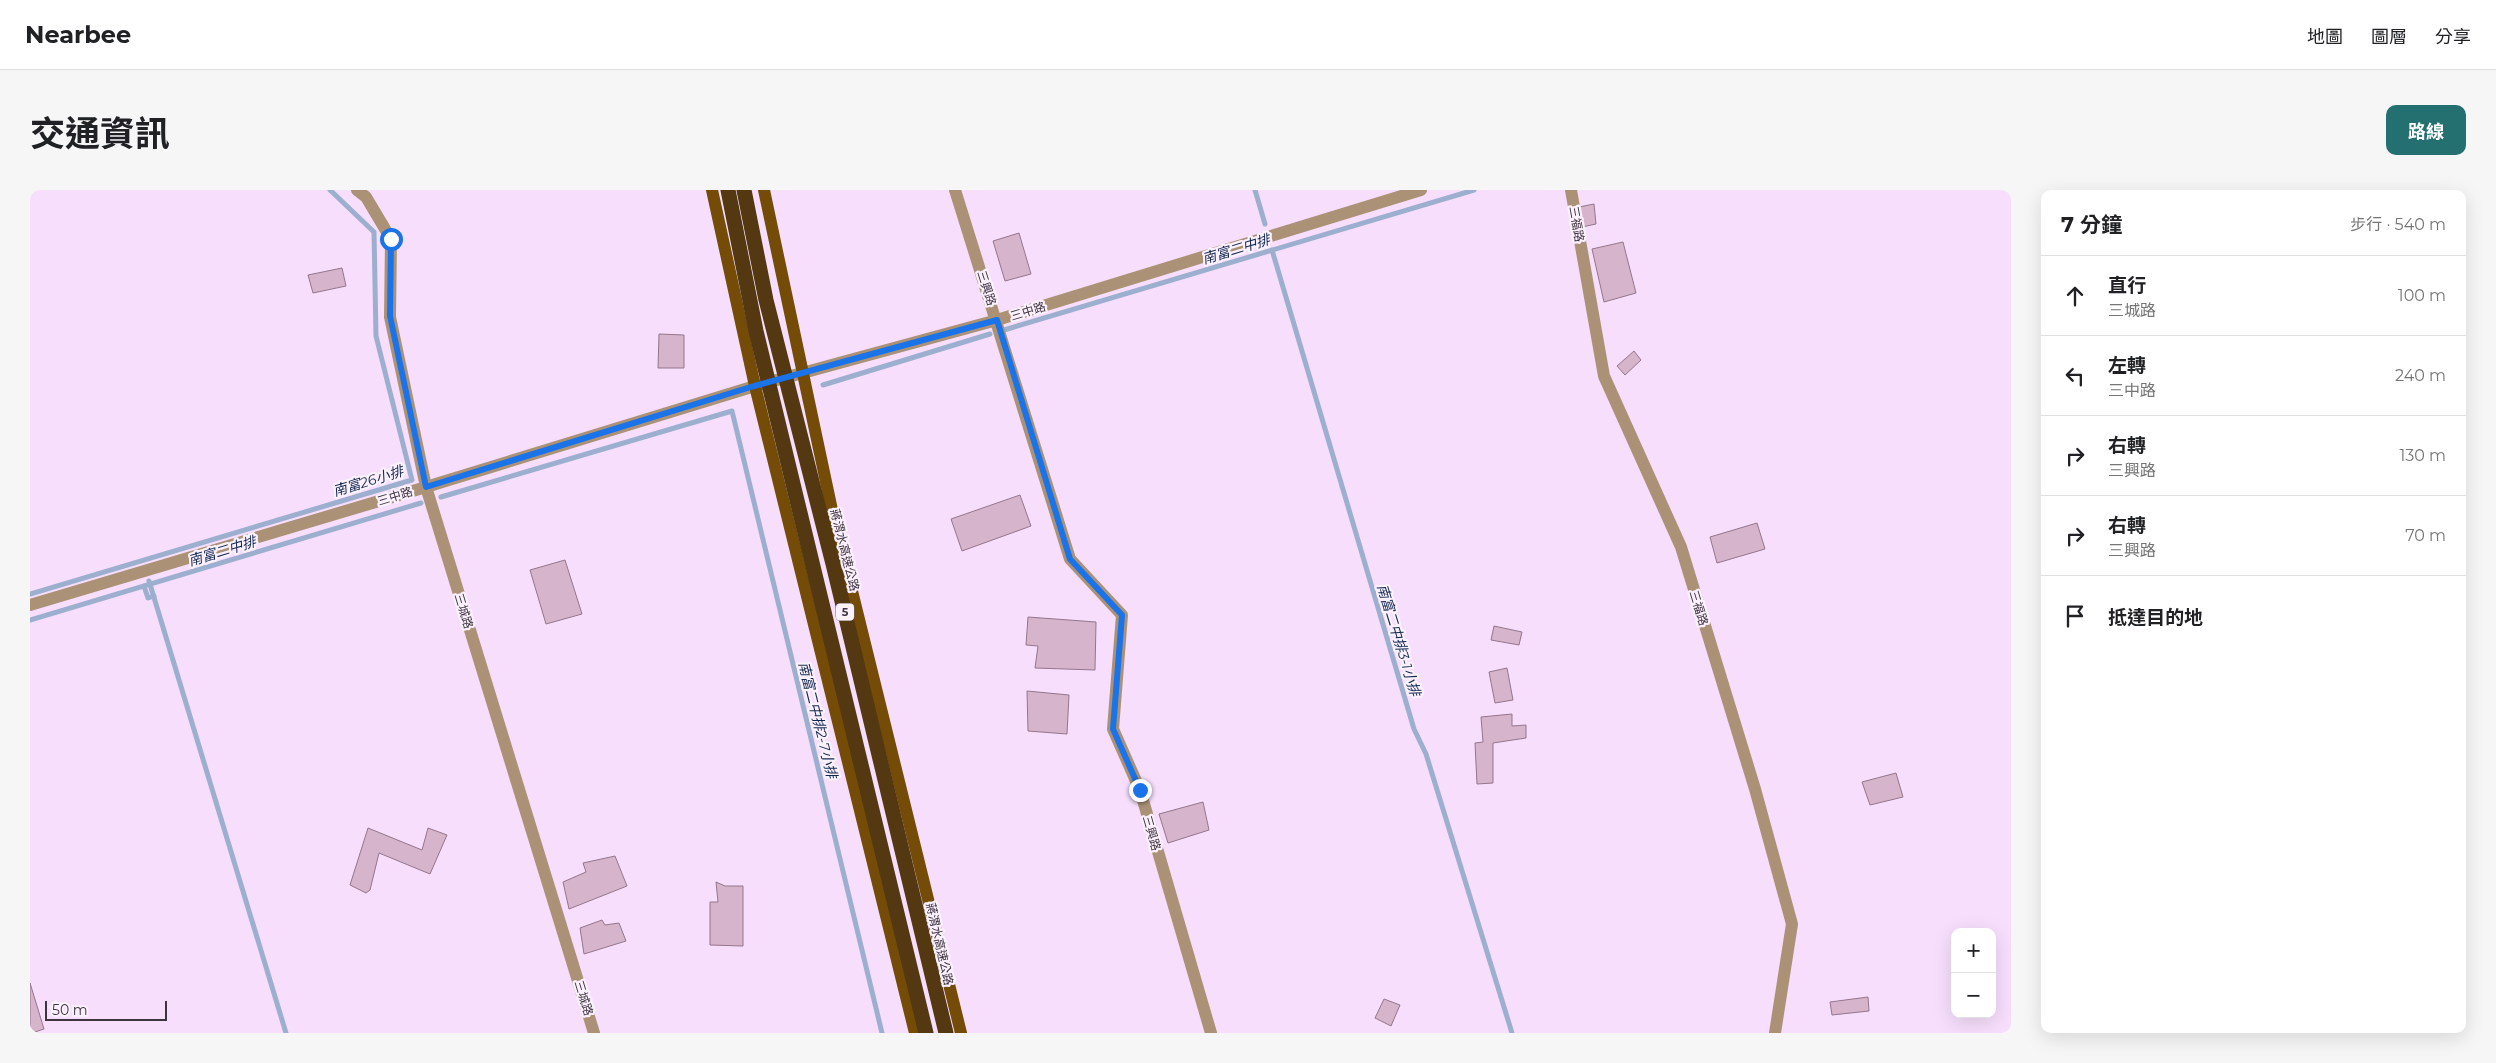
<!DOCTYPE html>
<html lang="zh-TW">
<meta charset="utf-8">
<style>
:root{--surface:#fff;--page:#f6f6f6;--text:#202124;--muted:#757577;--line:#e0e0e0;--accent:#246f6f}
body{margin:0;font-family:Montserrat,"Noto Sans TC",sans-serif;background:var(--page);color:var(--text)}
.controls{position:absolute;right:15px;bottom:15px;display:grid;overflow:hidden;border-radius:10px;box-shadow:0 5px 20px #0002}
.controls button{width:45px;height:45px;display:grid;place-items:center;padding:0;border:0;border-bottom:1px solid var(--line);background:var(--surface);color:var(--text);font:25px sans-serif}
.scale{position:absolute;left:15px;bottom:12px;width:122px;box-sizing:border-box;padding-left:5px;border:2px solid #3e3440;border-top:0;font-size:14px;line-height:18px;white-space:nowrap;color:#3e3440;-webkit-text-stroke:4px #fbf1fd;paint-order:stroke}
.stop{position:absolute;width:15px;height:15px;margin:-11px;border:4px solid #1a73e8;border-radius:50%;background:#fff}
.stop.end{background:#1a73e8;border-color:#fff;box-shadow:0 1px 5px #0008}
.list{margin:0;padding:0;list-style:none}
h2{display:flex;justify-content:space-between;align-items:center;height:65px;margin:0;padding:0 20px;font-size:21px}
h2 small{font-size:16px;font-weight:400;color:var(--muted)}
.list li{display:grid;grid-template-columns:32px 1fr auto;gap:15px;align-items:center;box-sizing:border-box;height:80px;padding:0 20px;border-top:1px solid var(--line)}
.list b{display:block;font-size:19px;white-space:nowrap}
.list p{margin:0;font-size:16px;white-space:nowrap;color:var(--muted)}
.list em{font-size:16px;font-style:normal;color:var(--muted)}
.icon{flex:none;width:28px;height:28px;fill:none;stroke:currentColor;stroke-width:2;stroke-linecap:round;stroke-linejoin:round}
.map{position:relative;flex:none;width:1981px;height:843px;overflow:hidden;border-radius:10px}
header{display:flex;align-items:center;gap:30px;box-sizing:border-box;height:70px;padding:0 25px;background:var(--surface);border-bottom:1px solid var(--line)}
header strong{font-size:24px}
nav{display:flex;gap:28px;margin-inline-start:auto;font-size:18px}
.intro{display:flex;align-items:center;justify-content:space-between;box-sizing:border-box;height:120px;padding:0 30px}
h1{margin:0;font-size:35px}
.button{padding:12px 22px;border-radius:10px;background:var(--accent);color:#fff;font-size:18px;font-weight:700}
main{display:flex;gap:30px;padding:0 30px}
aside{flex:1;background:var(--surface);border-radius:10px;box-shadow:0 5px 20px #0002}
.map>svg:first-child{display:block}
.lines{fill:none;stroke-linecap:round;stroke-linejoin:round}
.stream{stroke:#9dafcf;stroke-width:5}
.building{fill:#d5b4cc;stroke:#94768c}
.minor{stroke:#ab9276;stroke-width:12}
.major{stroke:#754b08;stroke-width:12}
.highway-bridge{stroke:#543812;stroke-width:15}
.route{stroke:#1a73e8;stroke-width:6}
.labels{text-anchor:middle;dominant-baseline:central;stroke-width:4.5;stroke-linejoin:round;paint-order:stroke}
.shield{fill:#fbf1fd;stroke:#776d79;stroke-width:1}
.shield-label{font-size:11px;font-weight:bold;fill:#3e3440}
.street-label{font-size:12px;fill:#3e3440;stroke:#fbf1fd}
.water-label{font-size:14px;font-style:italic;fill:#112851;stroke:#fbf1fd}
</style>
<header>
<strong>Nearbee</strong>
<nav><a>地圖</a><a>圖層</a><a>分享</a></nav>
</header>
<div class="intro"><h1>交通資訊</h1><a class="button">路線</a></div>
<main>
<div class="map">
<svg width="1981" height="843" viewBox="0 0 1981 843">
<rect width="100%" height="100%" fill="#f6defc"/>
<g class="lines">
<g class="stream">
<path d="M 1225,0 L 1235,34"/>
<path d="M 1242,60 L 1384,539 L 1396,564 L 1482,843"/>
<path d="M 974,140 L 1444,0"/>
<path d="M 793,195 L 960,144"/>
<path d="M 411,307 L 702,221 L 852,843"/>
<path d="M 119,391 L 256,843"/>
<path d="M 114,396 L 118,408 L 124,406"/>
<path d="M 0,404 L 382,290 L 346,146 L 344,42 L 300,0"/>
<path d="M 0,430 L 391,313"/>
</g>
</g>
<g class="building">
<path d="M 1564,14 L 1566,34 L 1552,37 L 1549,17 Z"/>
<path d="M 989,43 L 1001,84 L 975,91 L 963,51 Z"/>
<path d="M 1593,52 L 1606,103 L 1574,112 L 1562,59 Z"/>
<path d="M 312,78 L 316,96 L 283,103 L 278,85 Z"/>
<path d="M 629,144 L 654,145 L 654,178 L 628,178 Z"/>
<path d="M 1604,161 L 1611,170 L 1595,185 L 1587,176 Z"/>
<path d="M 990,305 L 1001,336 L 932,361 L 921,329 Z"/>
<path d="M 1727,333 L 1735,359 L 1687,373 L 1680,347 Z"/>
<path d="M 535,370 L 552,424 L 516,434 L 500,380 Z"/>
<path d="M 998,427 L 1066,432 L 1065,480 L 1005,478 L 1008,456 L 996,455 Z"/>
<path d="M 1464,436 L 1492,442 L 1489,455 L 1461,450 Z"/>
<path d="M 1477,478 L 1483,510 L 1465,513 L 1459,482 Z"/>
<path d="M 997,501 L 1039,505 L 1037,544 L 998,541 Z"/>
<path d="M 1482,524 L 1482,536 L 1496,535 L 1496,548 L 1463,553 L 1463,593 L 1447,594 L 1445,553 L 1453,552 L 1451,527 Z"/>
<path d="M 1866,583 L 1873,607 L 1840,615 L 1832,592 Z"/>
<path d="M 1173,612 L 1179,640 L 1138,653 L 1129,624 Z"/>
<path d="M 338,638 L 392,660 L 398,638 L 417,645 L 400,684 L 349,663 L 340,700 L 336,703 L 320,695 Z"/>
<path d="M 585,666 L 597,696 L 539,719 L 533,692 L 556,682 L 553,673 Z"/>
<path d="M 686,692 L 695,696 L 713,696 L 713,756 L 680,755 L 680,712 L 688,712 Z"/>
<path d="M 572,730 L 575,735 L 589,733 L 596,751 L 554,764 L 550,738 Z"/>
<path d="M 0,793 L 14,839 L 2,843 L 0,843 Z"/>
<path d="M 1838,807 L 1839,821 L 1802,825 L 1800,812 Z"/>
<path d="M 1354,809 L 1370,815 L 1361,836 L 1345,828 Z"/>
</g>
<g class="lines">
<g class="minor">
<path d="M 327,0 L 336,7 L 361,49 L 360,127 L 396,297 L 564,843"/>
<path d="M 925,0 L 1040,369 L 1092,425 L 1083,539 L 1110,600 L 1181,843"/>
<path d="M 1541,0 L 1574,186 L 1651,357 L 1725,599 L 1762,734 L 1745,843"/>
<path d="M 0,415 L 396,297 L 725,196 L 967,130 L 1391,0"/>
</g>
<g class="major">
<path d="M 682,0 L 725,196 L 885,843"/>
<path d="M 734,0 L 802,320 L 931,843"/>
</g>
<g class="highway-bridge">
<path d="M 698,0 L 726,141 L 896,843"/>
<path d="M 714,0 L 736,110 L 803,374 L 916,843"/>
</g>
</g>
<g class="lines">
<path class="route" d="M 361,49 L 360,126 L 396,297 L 724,196 L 967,130 L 1040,369 L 1092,425 L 1083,539 L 1110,600"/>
</g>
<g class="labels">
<rect class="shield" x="806" y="413.5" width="18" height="17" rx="4"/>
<g class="shield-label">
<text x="815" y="422">5</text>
</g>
<g class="street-label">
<text transform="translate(1547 34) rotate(80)">三福路</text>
<text transform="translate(957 98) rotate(72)">三興路</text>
<text transform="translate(998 121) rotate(-17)">三中路</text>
<text transform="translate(365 306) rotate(-17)">三中路</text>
<text transform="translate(815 360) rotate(76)">蔣渭水高速公路</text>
<text transform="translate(1669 418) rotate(73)">三福路</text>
<text transform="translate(434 421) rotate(73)">三城路</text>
<text transform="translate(1122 643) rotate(74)">三興路</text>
<text transform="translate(910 754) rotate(77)">蔣渭水高速公路</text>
<text transform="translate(554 808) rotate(73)">三城路</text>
</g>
<g class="water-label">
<text transform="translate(1206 59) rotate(-17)">南富二中排</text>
<text transform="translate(338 291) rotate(-17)">南富26小排</text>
<text transform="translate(192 361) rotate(-17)">南富二中排</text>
<text transform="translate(1369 450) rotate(73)">南富二中排3-1小排</text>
<text transform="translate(788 530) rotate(76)">南富二中排2-7小排</text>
</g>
</g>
</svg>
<div class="controls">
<button>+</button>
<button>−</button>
</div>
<div class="scale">50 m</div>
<div class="stop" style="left:361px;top:49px"></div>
<div class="stop end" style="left:1110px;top:600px"></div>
</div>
<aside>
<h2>7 分鐘<small>步行 · 540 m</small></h2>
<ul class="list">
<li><svg class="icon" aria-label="ahead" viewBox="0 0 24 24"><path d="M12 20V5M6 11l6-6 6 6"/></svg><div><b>直行</b><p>三城路</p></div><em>100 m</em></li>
<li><svg class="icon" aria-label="left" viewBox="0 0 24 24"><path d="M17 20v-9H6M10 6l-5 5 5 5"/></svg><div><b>左轉</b><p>三中路</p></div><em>240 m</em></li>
<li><svg class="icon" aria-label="right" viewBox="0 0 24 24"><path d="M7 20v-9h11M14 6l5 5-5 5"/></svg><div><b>右轉</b><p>三興路</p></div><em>130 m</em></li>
<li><svg class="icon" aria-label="right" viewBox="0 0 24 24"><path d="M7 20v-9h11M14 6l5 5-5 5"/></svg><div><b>右轉</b><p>三興路</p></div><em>70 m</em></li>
<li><svg class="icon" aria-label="arrive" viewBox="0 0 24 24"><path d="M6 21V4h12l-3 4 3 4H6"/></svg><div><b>抵達目的地</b></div></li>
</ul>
</aside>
</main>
